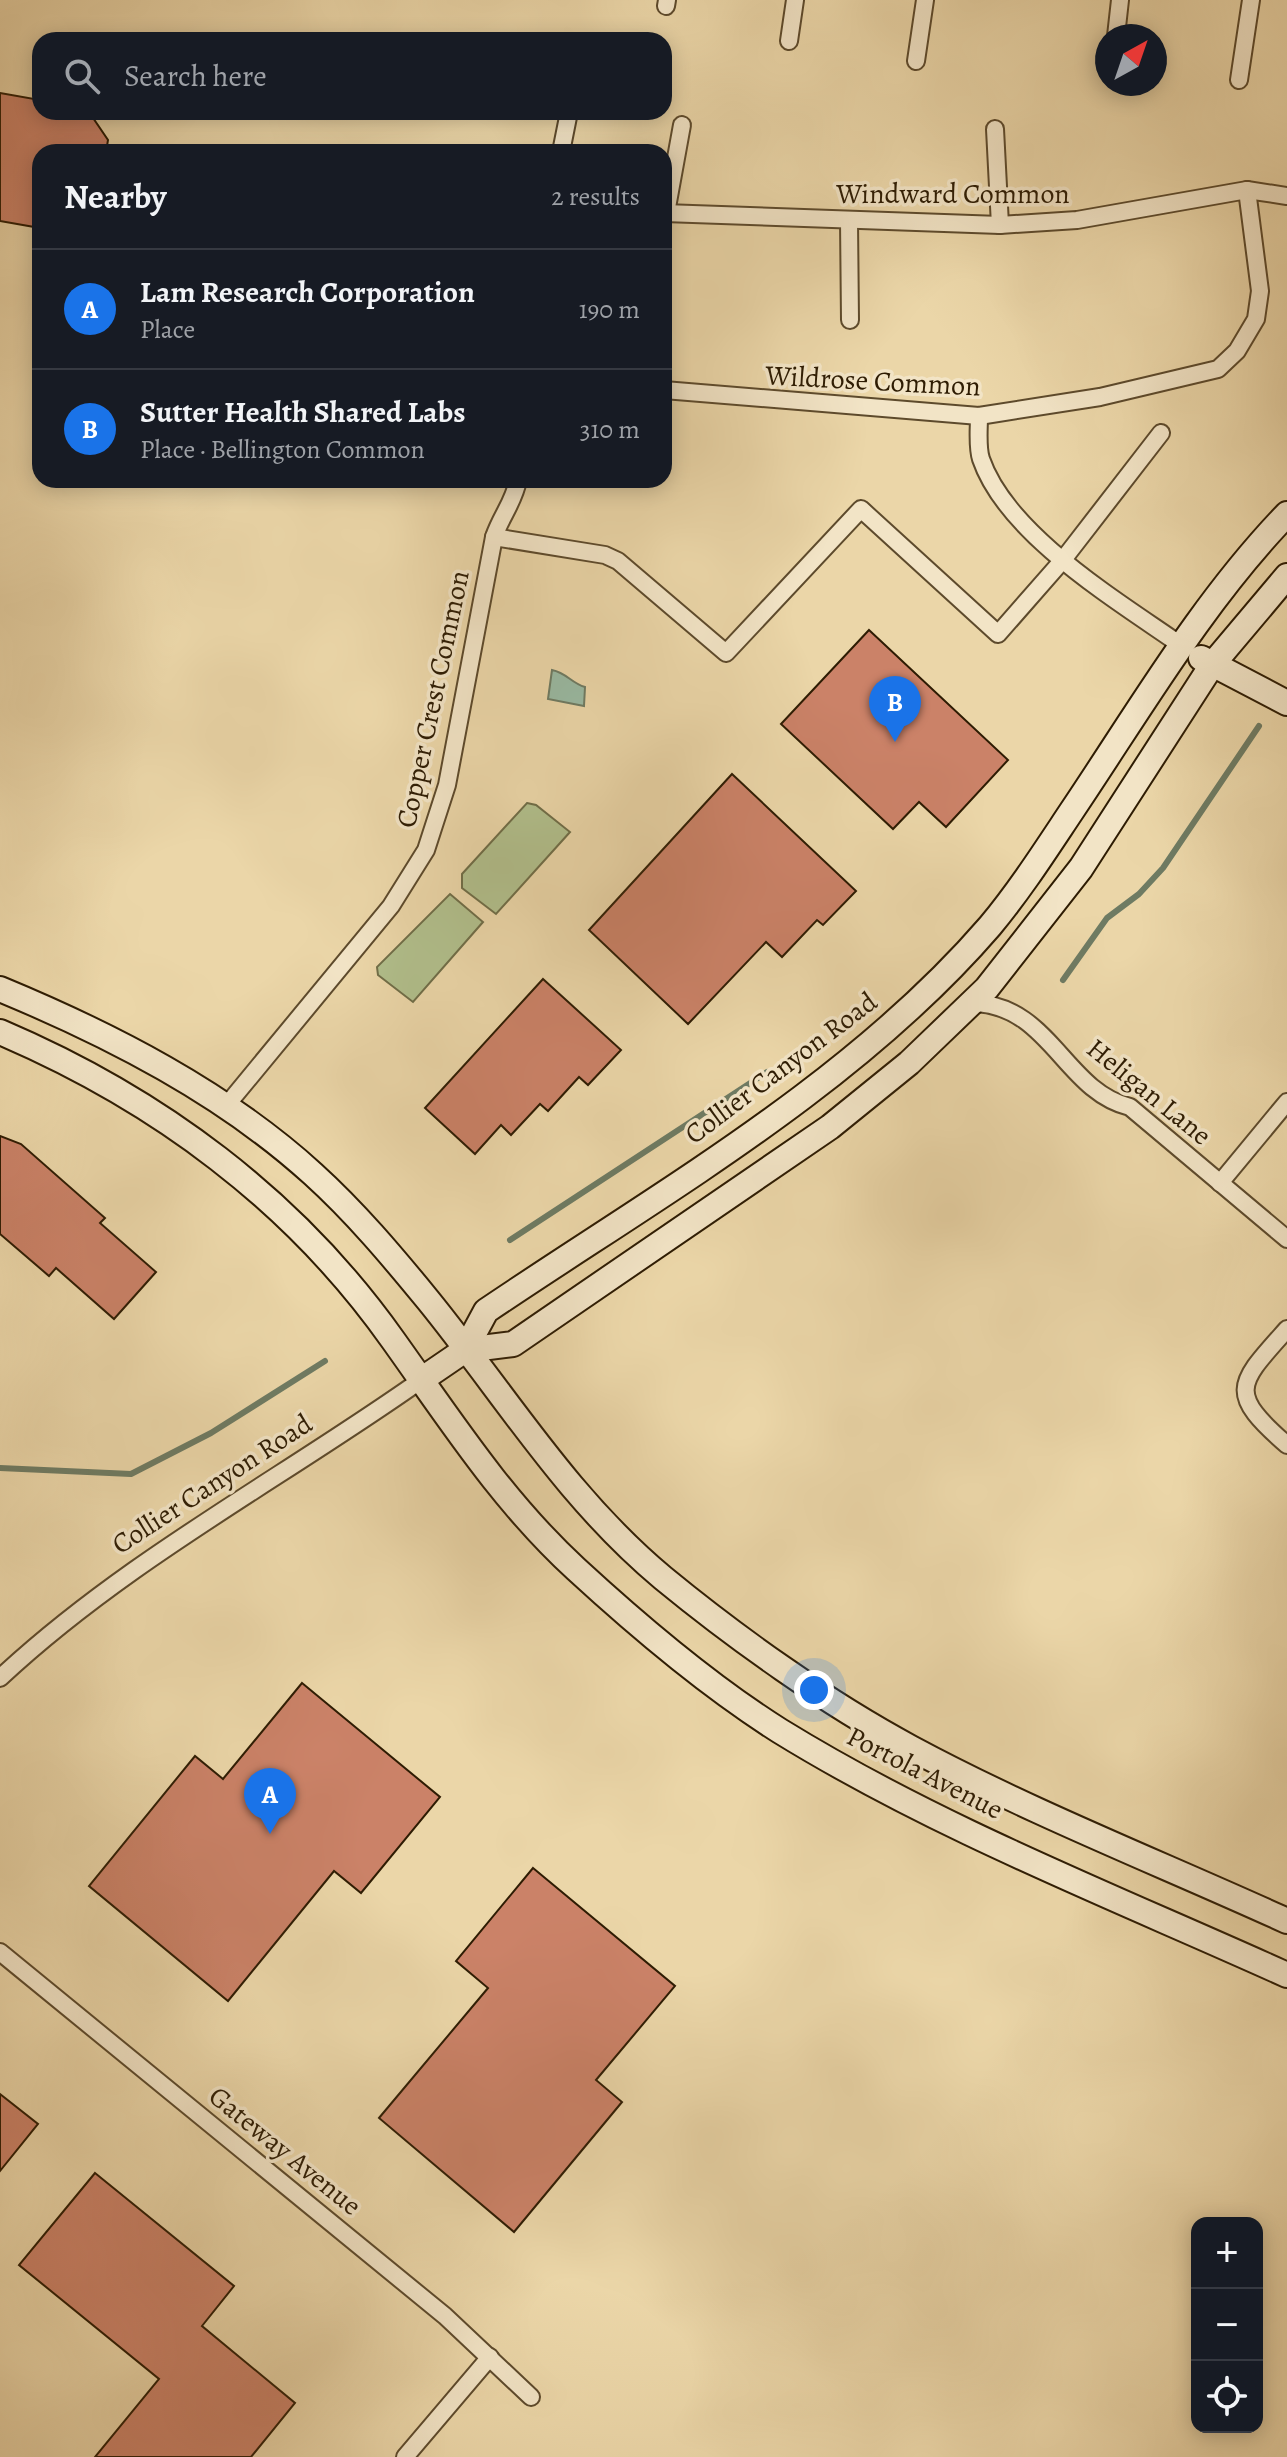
<!DOCTYPE html>
<meta charset="utf-8">
<style>
:root{--surface:#171b24;--page:#242831;--text:#f1f3f6;--muted:#9ea1a6;--line:#363941;--accent:#1a73e8}
body{margin:0;font-family:Alegreya,serif;background:var(--page);color:var(--text)}
.controls{position:absolute;right:24px;bottom:24px;display:grid;overflow:hidden;border-radius:16px;box-shadow:0 4px 20px #0003}
.controls button{width:72px;height:72px;display:grid;place-items:center;padding:0;border:0;border-bottom:2px solid var(--line);background:var(--surface);color:var(--text);font:40px sans-serif}
.compass{position:absolute;left:1095px;top:24px;width:72px;height:72px;border-radius:50%;background:var(--surface);box-shadow:0 4px 20px #0003;rotate:40deg}
.you{position:absolute;left:814px;top:1690px;width:28px;height:28px;margin:-20px;border:6px solid #fff;border-radius:50%;background:#1a73e8;box-shadow:0 0 0 12px #1a73e833}
.badge{display:grid;place-items:center;width:52px;height:52px;border-radius:50%;background:var(--accent);color:#fff;font-size:26px;font-weight:700}
.pin{position:absolute;translate:-50% -66px;filter:drop-shadow(0 2px 4px #0008)}
.pin::after{content:'';position:absolute;top:42px;width:28px;height:24px;background:inherit;clip-path:polygon(0 0,100% 0,50% 100%)}
.list{margin:0;padding:0;list-style:none}
h2{display:flex;justify-content:space-between;align-items:center;height:104px;margin:0;padding:0 32px;font-size:34px}
h2 small{font-size:26px;font-weight:400;color:var(--muted)}
.list li{display:grid;grid-template-columns:52px 1fr auto;gap:24px;align-items:center;box-sizing:border-box;height:120px;padding:0 32px;border-top:2px solid var(--line)}
.list b{display:block;font-size:30px;white-space:nowrap}
.list p{margin:0;font-size:26px;white-space:nowrap;color:var(--muted)}
.list em{font-size:26px;font-style:normal;color:var(--muted)}
.icon{flex:none;width:44px;height:44px;fill:none;stroke:currentColor;stroke-width:2;stroke-linecap:round;stroke-linejoin:round}
.map{position:relative;flex:none;width:1287px;height:2457px;overflow:hidden}
.search{position:absolute;background:var(--surface);box-shadow:0 4px 20px #0003;left:32px;top:32px;width:640px;height:88px;display:flex;align-items:center;gap:20px;box-sizing:border-box;padding:0 28px;border-radius:24px;color:var(--muted);font-size:30px}
.panel{position:absolute;background:var(--surface);box-shadow:0 4px 20px #0003;left:32px;top:144px;width:640px;height:344px;border-radius:24px}
.map>svg:first-child{display:block}
.green{fill:#b1bf8c;stroke:#706e48;stroke-width:2}
.water{fill:#99baa3;stroke:#6e7b63;stroke-width:2}
.lines{fill:none;stroke-linecap:round;stroke-linejoin:round}
.stream{stroke:#6e7b63;stroke-width:6}
.building{fill:#cb8268;stroke:#2e1c03;stroke-width:2}
.street-casing{stroke:#5d4a2c;stroke-width:20}
.secondary-casing{stroke:#2e1c03;stroke-width:28}
.street{stroke:#f2e4c6;stroke-width:16}
.secondary{stroke:#f2e4c6;stroke-width:24}
.labels{text-anchor:middle;dominant-baseline:central;stroke-width:7;stroke-linejoin:round;paint-order:stroke}
.street-label{font-size:28px;fill:#2e1c03;stroke:#f2e4c6}
</style>
<div class="map">
<svg width="1287" height="2457" viewBox="0 0 1287 2457">
<rect width="100%" height="100%" fill="#ebd6a8"/>
<filter id="stains"><feTurbulence type="fractalNoise" baseFrequency=".0025" numOctaves="4"/><feColorMatrix values="0 0 0 0 .2 0 0 0 0 .09 0 0 0 0 .02 0 0 0 .5 -.17"/></filter>
<radialGradient id="worn" r=".72"><stop offset=".6" stop-color="#630" stop-opacity="0"/><stop offset="1" stop-color="#630" stop-opacity=".3"/></radialGradient>
<g class="green">
<path d="M 527,803 L 536,805 L 570,832 L 496,914 L 462,888 L 462,874 Z"/>
<path d="M 450,894 L 483,922 L 413,1002 L 378,975 L 377,967 Z"/>
</g>
<path class="water" d="M 552,670 C 567,673 571,683 585,687 L 584,706 L 548,699 Z"/>
<g class="lines">
<g class="stream">
<path d="M 1063,980 L 1107,918 L 1139,894 L 1163,868 L 1259,726"/>
<path d="M 510,1240 L 767,1072"/>
<path d="M 0,1468 L 131,1474 L 211,1433 L 325,1361"/>
</g>
</g>
<g class="building">
<path d="M 0,93 L 40,100 L 40,112 L 89,112 L 108,140 L 106,152 L 40,152 L 40,228 L 0,221 Z"/>
<path d="M 869,630 L 1008,760 L 946,827 L 919,802 L 893,829 L 781,724 Z"/>
<path d="M 732,774 L 856,891 L 823,925 L 817,920 L 782,957 L 766,942 L 688,1024 L 589,930 Z"/>
<path d="M 543,979 L 621,1050 L 588,1085 L 579,1077 L 548,1111 L 540,1104 L 511,1135 L 501,1125 L 475,1154 L 425,1108 Z"/>
<path d="M 0,1136 L 21,1144 L 105,1218 L 100,1223 L 156,1272 L 114,1319 L 56,1268 L 49,1276 L 0,1234 Z"/>
<path d="M 302,1683 L 440,1797 L 361,1893 L 334,1871 L 228,2001 L 89,1886 L 195,1756 L 223,1779 Z"/>
<path d="M 533,1868 L 675,1986 L 596,2080 L 622,2102 L 514,2232 L 379,2118 L 488,1988 L 456,1961 Z"/>
<path d="M 0,2094 L 38,2124 L 0,2171 Z"/>
<path d="M 95,2173 L 234,2286 L 202,2326 L 295,2403 L 251,2457 L 95,2457 L 159,2379 L 19,2265 Z"/>
</g>
<g class="lines">
<g class="street-casing">
<g id="street">
<path d="M 666,6 L 667,0"/>
<path d="M 1116,36 L 1120,0"/>
<path d="M 789,41 L 795,0"/>
<path d="M 916,61 L 925,0"/>
<path d="M 1239,80 L 1251,0"/>
<path d="M 995,129 L 1000,225"/>
<path d="M 561,152 L 569,112"/>
<path d="M 664,213 L 1000,225 L 1077,220 L 1247,190 L 1287,196"/>
<path d="M 666,213 L 682,125"/>
<path d="M 849,221 L 850,320"/>
<path d="M 664,390 L 979,416 L 1100,397 L 1218,369 L 1237,351 L 1256,319 L 1260,291 L 1247,190"/>
<path d="M 979,416 C 979,429 977,447 981,459 C 1007,535 1118,601 1182,646"/>
<path d="M 494,537 L 605,555 L 618,561 L 726,653 L 861,509 L 998,634 L 1062,561 L 1161,433"/>
<path d="M 972,1003 C 1050,1004 1064,1091 1130,1107 L 1287,1239"/>
<path d="M 226,1106 L 391,906 L 426,850 L 447,785 L 494,537 C 501,516 514,502 518,480"/>
<path d="M 1220,1183 L 1287,1102"/>
<path d="M 1287,1329 C 1238,1384 1226,1392 1287,1445"/>
<path d="M 0,1678 C 125,1561 281,1479 421,1380"/>
<path d="M 0,1952 L 445,2316 L 531,2397"/>
<path d="M 405,2457 L 490,2357"/>
</g>
</g>
<g class="secondary-casing">
<g id="secondary">
<path d="M 1201,658 L 1287,703"/>
<path d="M 0,989 C 111,1035 224,1093 313,1174 C 355,1212 392,1256 428,1300 C 506,1396 566,1497 663,1578 C 736,1638 827,1703 911,1748 C 1032,1813 1162,1864 1287,1921"/>
<path d="M 0,1032 C 157,1099 294,1200 393,1340 C 451,1421 502,1501 576,1569 C 639,1627 707,1685 780,1731 C 939,1829 1117,1898 1287,1975"/>
<path d="M 465,1350 L 513,1344 L 830,1127 L 909,1063 L 987,988 L 1081,868 L 1212,665 L 1287,576"/>
<path d="M 421,1380 L 465,1350 L 486,1311 C 659,1194 853,1085 990,926 C 1020,890 1045,851 1071,812 C 1139,711 1202,602 1287,514"/>
</g>
</g>
<use href="#street" class="street"/>
<use href="#secondary" class="secondary"/>
</g>
<g class="labels">
<g class="street-label">
<text x="953" y="194">Windward Common</text>
<text transform="translate(873 381) rotate(3)">Wildrose Common</text>
<text transform="translate(433 699) rotate(-78)">Copper Crest Common</text>
<text transform="translate(781 1068) rotate(-37)">Collier Canyon Road</text>
<text transform="translate(1149 1092) rotate(39)">Heligan Lane</text>
<text transform="translate(212 1484) rotate(-33)">Collier Canyon Road</text>
<text transform="translate(925 1773) rotate(27)">Portola Avenue</text>
<text transform="translate(285 2151) rotate(39)">Gateway Avenue</text>
</g>
</g>
<rect width="100%" height="100%" filter="url(#stains)"/>
<rect width="100%" height="100%" fill="url(#worn)"/>
</svg>
<div class="controls">
<button>+</button>
<button>−</button>
<button><svg class="icon" aria-label="locate" viewBox="0 0 24 24"><circle cx="12" cy="12" r="6"/><path d="M12 2v4M12 18v4M2 12h4M18 12h4"/></svg></button>
</div>
<svg class="compass" viewBox="-18 -18 36 36"><path d="M0-13l5 13h-10z" fill="#e53935"/><path d="M0 13l5-13h-10z" fill="#9ea1a6"/></svg>
<div class="you"></div>
<div class="pin badge" style="left:270px;top:1834px">A</div>
<div class="pin badge" style="left:895px;top:742px">B</div>
<div class="search"><svg class="icon" aria-label="search" viewBox="0 0 24 24"><circle cx="10" cy="10" r="6"/><path d="M15 15l6 6"/></svg>Search here</div>
<section class="panel">
<h2>Nearby<small>2 results</small></h2>
<ul class="list">
<li><span class="badge">A</span><div><b>Lam Research Corporation</b><p>Place</p></div><em>190 m</em></li>
<li><span class="badge">B</span><div><b>Sutter Health Shared Labs</b><p>Place · Bellington Common</p></div><em>310 m</em></li>
</ul>
</section>
</div>
